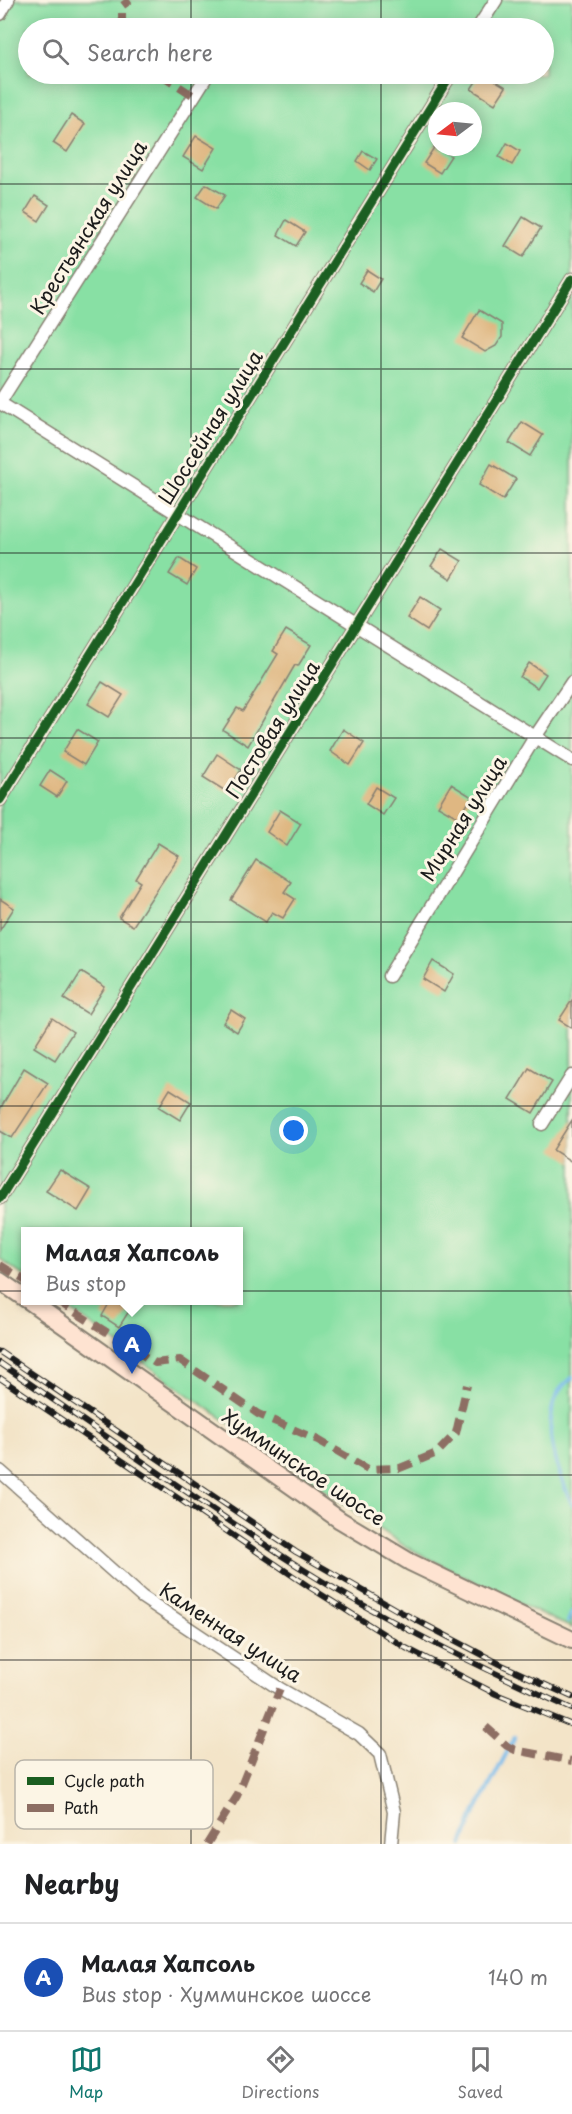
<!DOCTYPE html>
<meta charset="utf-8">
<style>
:root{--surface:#fff;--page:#f6f6f6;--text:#202124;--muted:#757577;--line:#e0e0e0;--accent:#0f766e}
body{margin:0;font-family:"Playpen Sans",sans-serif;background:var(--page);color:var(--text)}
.compass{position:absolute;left:428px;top:102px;width:54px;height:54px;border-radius:50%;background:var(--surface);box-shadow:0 3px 15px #0003;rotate:254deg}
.you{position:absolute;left:294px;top:1131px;width:21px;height:21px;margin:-15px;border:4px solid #fff;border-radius:50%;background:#1a73e8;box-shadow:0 0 0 9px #1a73e833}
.badge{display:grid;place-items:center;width:39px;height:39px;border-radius:50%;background:var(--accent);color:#fff;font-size:20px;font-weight:700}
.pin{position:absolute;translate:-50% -50px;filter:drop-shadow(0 2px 3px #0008)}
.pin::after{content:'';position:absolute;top:32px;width:21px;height:18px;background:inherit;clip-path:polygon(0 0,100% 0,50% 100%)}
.popup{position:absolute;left:21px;top:1227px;width:222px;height:78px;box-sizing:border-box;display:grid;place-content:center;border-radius:0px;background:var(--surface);filter:drop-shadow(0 2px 4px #0005);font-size:20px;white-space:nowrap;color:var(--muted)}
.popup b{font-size:22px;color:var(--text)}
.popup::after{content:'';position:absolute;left:50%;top:100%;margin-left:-12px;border:12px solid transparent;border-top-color:var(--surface)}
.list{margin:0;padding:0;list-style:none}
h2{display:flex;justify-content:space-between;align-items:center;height:78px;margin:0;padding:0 24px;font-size:26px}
h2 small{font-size:20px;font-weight:400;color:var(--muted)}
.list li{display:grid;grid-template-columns:39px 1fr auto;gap:18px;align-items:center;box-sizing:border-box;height:108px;padding:0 24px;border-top:2px solid var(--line)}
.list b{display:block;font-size:22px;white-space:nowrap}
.list p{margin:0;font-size:20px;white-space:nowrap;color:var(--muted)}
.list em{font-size:20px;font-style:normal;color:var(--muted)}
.icon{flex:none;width:33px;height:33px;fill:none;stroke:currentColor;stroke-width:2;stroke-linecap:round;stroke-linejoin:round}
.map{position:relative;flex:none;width:572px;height:1844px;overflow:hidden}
.search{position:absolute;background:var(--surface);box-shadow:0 3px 15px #0003;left:18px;right:18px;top:18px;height:66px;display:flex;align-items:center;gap:15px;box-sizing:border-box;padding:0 21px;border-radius:33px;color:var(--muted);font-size:22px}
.sheet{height:186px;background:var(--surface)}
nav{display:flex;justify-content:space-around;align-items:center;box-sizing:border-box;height:84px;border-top:2px solid var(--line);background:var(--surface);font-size:16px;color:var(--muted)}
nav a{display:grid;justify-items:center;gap:3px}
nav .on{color:var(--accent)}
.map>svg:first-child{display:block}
.grass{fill:#88e0a4;stroke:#527e60;stroke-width:1.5;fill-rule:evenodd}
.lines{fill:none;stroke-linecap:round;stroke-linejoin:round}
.stream{stroke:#74b9eb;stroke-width:4}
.building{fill:#dfb782}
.street-casing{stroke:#888072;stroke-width:15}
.secondary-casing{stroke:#888072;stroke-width:20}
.street{stroke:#fff;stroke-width:12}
.secondary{stroke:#fee3d1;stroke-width:16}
.rail-casing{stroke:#1c1c1c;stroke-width:6}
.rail{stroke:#fcf5e5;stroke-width:4;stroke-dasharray:11;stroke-linecap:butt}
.quiet{stroke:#8d6e63;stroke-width:8;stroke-dasharray:15 8;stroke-linecap:butt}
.cycleway-casing{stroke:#fcf5e5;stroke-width:13}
.cycleway{stroke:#1b5e20;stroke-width:9}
.grid{fill:none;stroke:#1c1c1c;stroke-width:1.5;stroke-opacity:0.55}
.labels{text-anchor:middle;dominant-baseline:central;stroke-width:6;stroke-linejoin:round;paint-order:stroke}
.street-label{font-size:20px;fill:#1c1c1c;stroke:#fcf5e5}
.key{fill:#fcf5e5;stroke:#b9b4a9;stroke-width:1.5}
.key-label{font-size:16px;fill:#1c1c1c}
</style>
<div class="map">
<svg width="572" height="1844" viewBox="0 0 572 1844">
<rect width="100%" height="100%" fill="#fcf5e5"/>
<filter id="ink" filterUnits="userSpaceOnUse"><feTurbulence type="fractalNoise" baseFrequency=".0167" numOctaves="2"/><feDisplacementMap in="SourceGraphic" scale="12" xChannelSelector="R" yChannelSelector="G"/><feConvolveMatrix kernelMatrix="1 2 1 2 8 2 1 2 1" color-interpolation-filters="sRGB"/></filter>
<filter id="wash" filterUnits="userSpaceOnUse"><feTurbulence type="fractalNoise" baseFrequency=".008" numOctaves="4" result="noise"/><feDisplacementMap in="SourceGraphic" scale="24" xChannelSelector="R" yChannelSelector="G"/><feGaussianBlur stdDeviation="1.35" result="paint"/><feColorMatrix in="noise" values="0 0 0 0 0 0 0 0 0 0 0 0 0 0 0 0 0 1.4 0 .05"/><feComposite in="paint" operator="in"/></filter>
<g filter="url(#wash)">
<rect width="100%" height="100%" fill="#f3e4c8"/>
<path class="grass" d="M 0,0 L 572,0 L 572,1628 L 502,1596 L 403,1545 L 196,1400 L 58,1301 L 238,1300 L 238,1232 L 26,1232 L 25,1277 L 0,1259 ZM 28,28 L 544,28 L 544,74 L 28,74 ZM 437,111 L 473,111 L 473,147 L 437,147 Z"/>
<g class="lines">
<g class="stream">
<path d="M 572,1378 C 568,1382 562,1386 559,1391 C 540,1425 557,1471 572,1504"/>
<path d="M 568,1622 L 572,1612"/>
<path d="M 462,1844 L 472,1819 L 515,1737"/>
</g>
</g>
<g id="blocks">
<g class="building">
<path d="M 481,74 L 485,74 L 506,87 L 495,104 L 471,89 Z"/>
<path d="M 71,115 L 85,124 L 67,152 L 53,143 Z"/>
<path d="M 196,136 L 216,148 L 203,169 L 183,157 Z"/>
<path d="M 507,143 L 520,151 L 512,165 L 499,157 Z"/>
<path d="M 435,146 L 451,156 L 440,173 L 424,163 Z"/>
<path d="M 363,151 L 377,159 L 370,170 L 357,161 Z"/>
<path d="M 206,184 L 225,195 L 216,209 L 197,197 Z"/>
<path d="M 35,196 L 49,205 L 39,221 L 25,212 Z"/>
<path d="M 523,217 L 541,228 L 523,257 L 505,246 Z"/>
<path d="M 286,220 L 305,232 L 296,246 L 278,235 Z"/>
<path d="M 367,270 L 381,279 L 373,292 L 359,283 Z"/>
<path d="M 479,310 L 502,324 L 502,337 L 496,346 L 485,352 L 462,338 Z"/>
<path d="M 522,422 L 543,435 L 530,456 L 509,443 Z"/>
<path d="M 491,464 L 516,479 L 503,500 L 479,485 Z"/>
<path d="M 442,549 L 462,561 L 451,579 L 431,566 Z"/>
<path d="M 179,558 L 196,569 L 187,585 L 169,574 Z"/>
<path d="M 420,597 L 440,610 L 427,631 L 407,618 Z"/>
<path d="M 286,630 L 311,645 L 298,666 L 295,665 L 248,746 L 223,730 L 237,708 L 243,711 L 278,654 L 273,651 Z"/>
<path d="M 529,663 L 546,674 L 537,688 L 520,677 Z"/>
<path d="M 102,682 L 123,695 L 109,717 L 88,704 Z"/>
<path d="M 77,729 L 98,742 L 84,765 L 63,752 Z"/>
<path d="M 343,729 L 364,743 L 350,765 L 330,751 Z"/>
<path d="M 217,754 L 241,770 L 227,792 L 203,777 Z"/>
<path d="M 50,770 L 67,781 L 57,797 L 40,786 Z"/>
<path d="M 451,784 L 472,797 L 459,818 L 438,806 Z"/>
<path d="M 376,787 L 394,798 L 383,815 L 366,804 Z"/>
<path d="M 280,810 L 301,823 L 287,846 L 267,832 Z"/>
<path d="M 158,843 L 179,856 L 133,926 L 119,918 L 141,882 L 136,879 Z"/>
<path d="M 256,860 L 291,882 L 284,892 L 295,899 L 283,918 L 272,912 L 266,922 L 231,900 Z"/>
<path d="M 0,899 L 14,908 L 0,930 Z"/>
<path d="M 433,961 L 454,974 L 444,992 L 423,979 Z"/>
<path d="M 81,972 L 105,987 L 88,1014 L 64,999 Z"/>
<path d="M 572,1000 L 572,1028 L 559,1020 Z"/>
<path d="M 231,1010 L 245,1019 L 237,1032 L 223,1023 Z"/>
<path d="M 52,1018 L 73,1032 L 55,1060 L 34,1047 Z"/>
<path d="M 24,1068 L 48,1083 L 12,1138 L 0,1131 L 0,1109 Z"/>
<path d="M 529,1068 L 552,1082 L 533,1113 L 510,1099 Z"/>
<path d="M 170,1089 L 191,1102 L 180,1120 L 159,1107 Z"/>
<path d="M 572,1120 L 572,1162 L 553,1150 Z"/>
<path d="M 60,1170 L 91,1189 L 78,1211 L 46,1191 Z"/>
<path d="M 111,1300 L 136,1300 L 119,1327 L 102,1316 Z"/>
</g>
</g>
</g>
<g filter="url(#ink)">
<use href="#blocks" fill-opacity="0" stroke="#888072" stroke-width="1.5"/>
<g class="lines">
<g class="street-casing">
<g id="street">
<path d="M 0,14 L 8,0"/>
<path d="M 478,28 L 496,0"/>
<path d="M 0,402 L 208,74"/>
<path d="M 0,403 L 572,760"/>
<path d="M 0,800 L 451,74"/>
<path d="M 389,976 L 535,737 L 572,682"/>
<path d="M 542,1124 L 572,1076"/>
<path d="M 0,1198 L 572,279"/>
<path d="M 0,1471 L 142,1597 L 280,1689 L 359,1734 L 380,1754 L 394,1812 L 391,1844"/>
</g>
</g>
<g class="secondary-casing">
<g id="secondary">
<path d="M 0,1281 L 26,1299"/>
<path d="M 28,1300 L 340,1520 L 410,1562 L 572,1640"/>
</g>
</g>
<use href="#street" class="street"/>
<use href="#secondary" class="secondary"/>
<g class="rail-casing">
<g id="rail">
<path d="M 0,1352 L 296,1552 L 397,1610 L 502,1665 L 572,1697"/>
<path d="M 0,1363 C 96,1429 192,1497 290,1561 C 378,1618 476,1665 572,1709"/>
<path d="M 0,1378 L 311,1588 L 406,1648 L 496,1694 L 572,1725"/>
</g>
</g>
<use href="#rail" class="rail"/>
<g class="quiet">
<path d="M 122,28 L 122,6 L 130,0"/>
<path d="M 160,74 L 194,96"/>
<path d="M 0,1265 L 26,1281"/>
<path d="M 56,1300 L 155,1363 L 180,1360 L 258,1414 L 318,1440 L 368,1469 L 400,1468 L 437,1453 L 456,1433 L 467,1385"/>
<path d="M 486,1727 L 507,1746 L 515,1750 L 572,1761"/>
<path d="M 207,1844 L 237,1796 L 280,1689"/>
</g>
<g class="cycleway-casing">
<g id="cycleway">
<path d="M 0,800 L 451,74"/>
<path d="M 0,1198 L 572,279"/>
</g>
</g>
<use href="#cycleway" class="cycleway"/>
</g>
</g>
<path class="grid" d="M 191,0 L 191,28M 381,0 L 381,28M 191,74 L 191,1844M 381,74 L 381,1844M 0,184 L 572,184M 0,369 L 572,369M 0,553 L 572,553M 0,738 L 572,738M 0,922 L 572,922M 0,1106 L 572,1106M 0,1291 L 572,1291M 0,1475 L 572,1475M 0,1660 L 572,1660"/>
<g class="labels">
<g class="street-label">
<text transform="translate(88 227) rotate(-58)">Крестьянская улица</text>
<text transform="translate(210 427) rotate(-58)">Шоссейная улица</text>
<text transform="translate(272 729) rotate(-58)">Постовая улица</text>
<text transform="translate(463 818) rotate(-58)">Мирная улица</text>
<text transform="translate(304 1467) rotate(34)">Хумминское шоссе</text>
<text transform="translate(231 1632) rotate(33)">Каменная улица</text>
</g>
</g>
<rect x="15" y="1760" width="198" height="69" rx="9" class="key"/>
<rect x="27" y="1777" width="27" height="8" fill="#1b5e20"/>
<rect x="27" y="1804" width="27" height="8" fill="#8d6e63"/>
<g class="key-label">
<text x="64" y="1787">Cycle path</text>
<text x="64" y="1814">Path</text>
</g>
</svg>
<svg class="compass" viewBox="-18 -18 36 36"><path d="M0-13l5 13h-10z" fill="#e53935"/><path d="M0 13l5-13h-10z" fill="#757577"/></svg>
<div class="you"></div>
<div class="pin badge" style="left:132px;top:1374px;background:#1a4fb4">A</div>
<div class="popup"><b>Малая Хапсоль</b>Bus stop</div>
<div class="search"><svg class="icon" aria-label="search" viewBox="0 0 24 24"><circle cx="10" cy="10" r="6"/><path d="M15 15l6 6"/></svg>Search here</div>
</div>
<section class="sheet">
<h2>Nearby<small></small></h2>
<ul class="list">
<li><span class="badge" style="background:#1a4fb4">A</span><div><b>Малая Хапсоль</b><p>Bus stop · Хумминское шоссе</p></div><em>140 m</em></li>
</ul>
</section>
<nav>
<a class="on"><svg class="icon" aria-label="map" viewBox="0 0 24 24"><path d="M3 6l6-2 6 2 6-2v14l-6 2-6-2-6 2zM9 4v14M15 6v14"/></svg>Map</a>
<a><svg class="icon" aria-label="directions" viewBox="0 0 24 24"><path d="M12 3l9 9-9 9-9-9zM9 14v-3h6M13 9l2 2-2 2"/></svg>Directions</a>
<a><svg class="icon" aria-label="saved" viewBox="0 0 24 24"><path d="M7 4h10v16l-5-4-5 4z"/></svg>Saved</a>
</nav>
